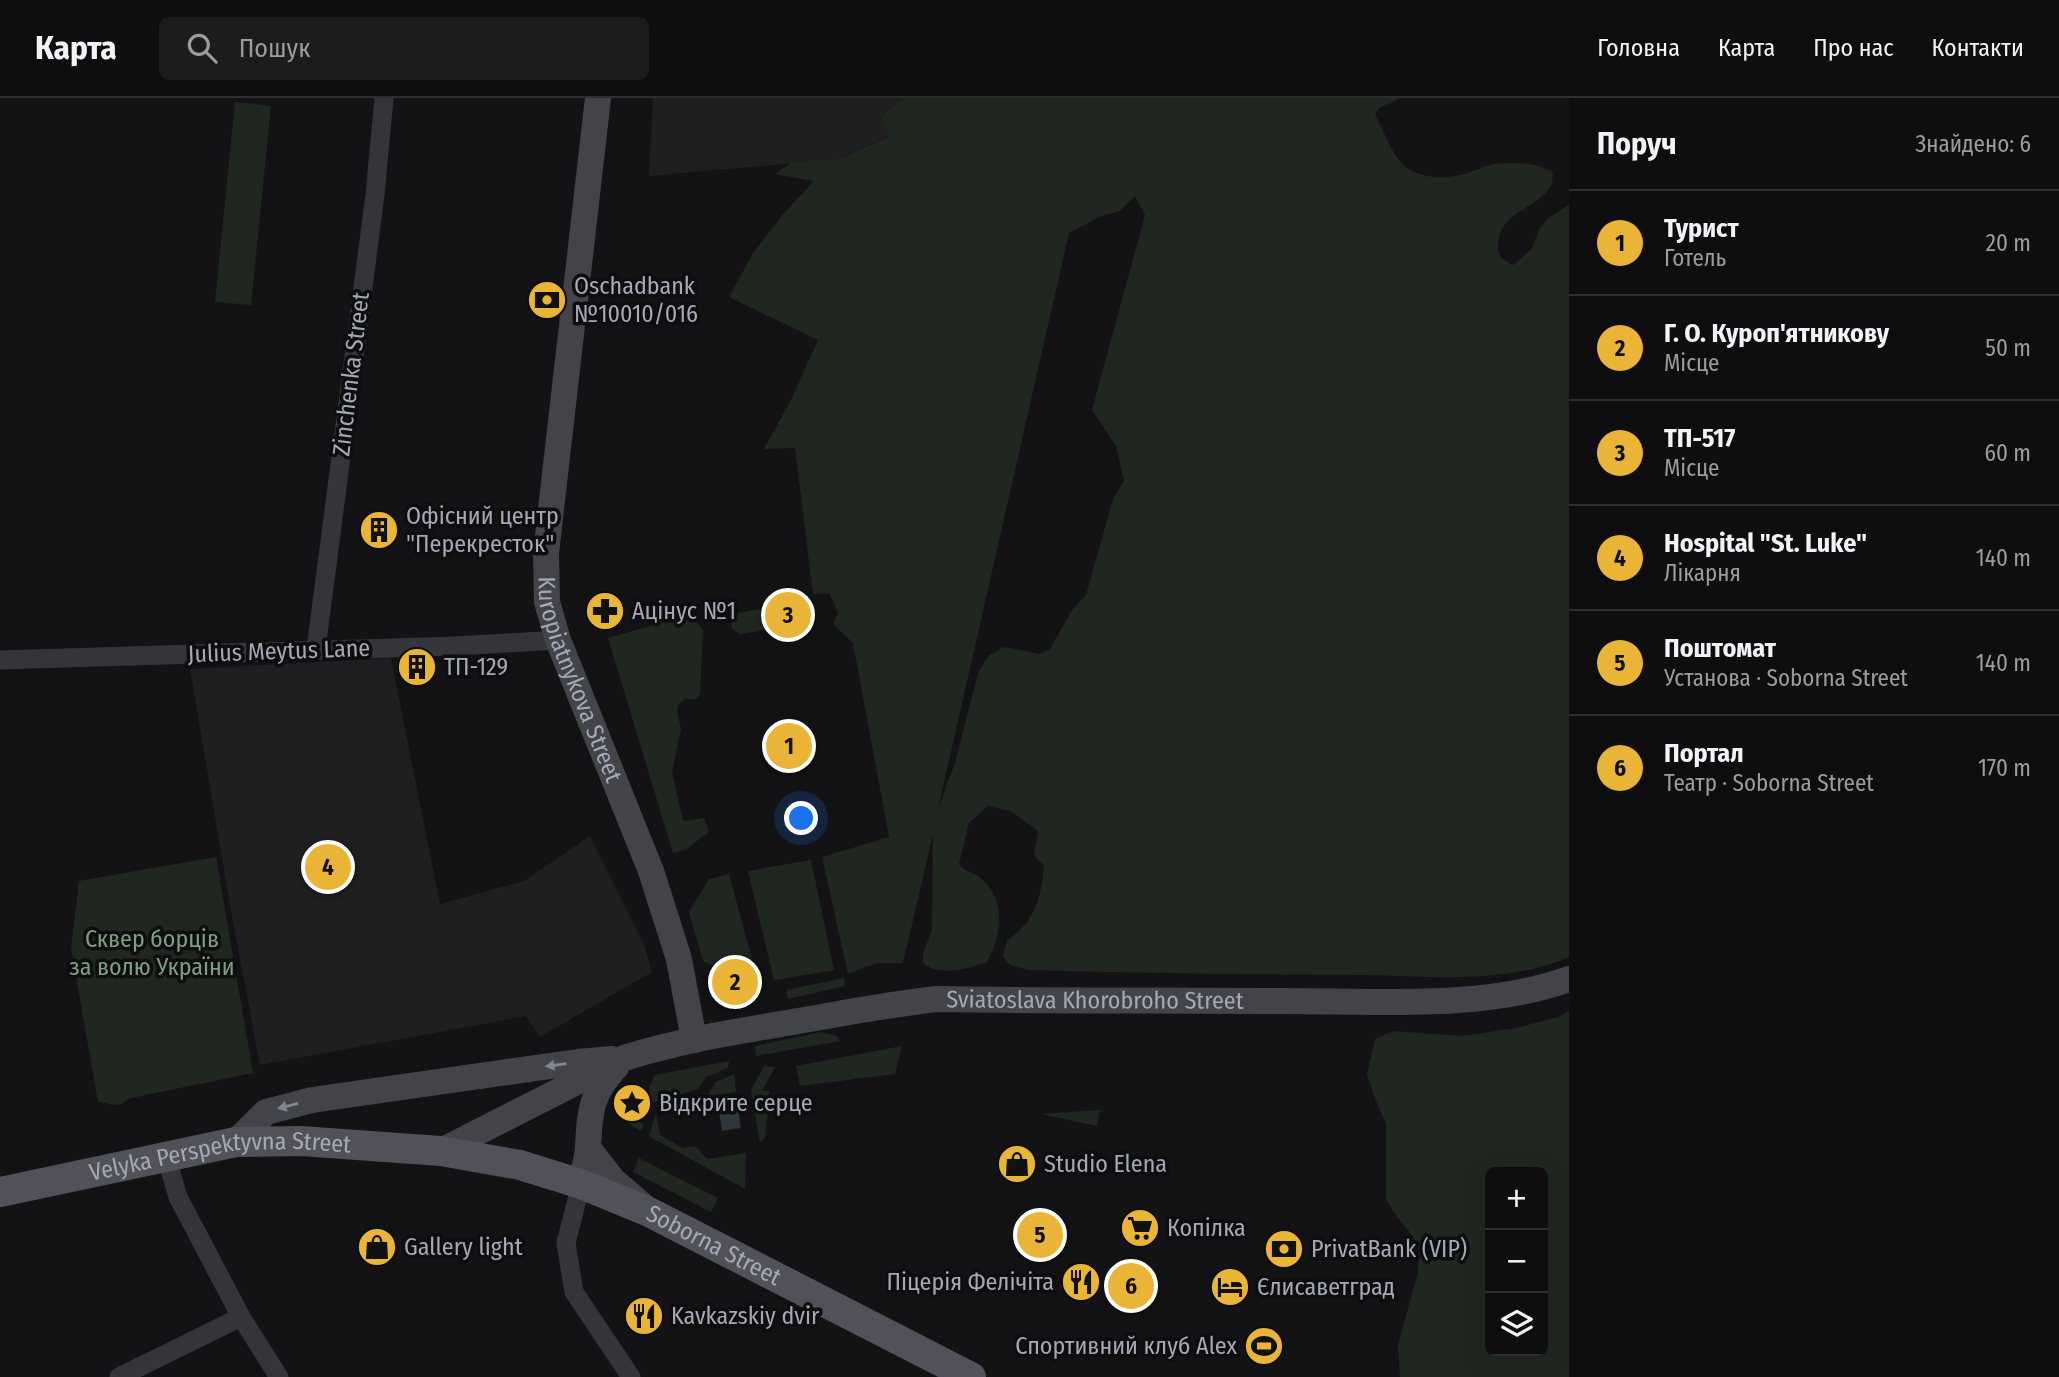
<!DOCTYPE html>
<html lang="uk">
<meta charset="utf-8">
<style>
:root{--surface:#0e0e10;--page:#1c1c1e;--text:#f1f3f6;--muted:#9b9c9f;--line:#2e2e30;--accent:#eab536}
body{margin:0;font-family:"Fira Sans Condensed",sans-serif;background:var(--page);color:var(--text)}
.controls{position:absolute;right:21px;bottom:21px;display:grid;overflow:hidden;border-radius:10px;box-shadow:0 7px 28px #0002}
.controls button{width:63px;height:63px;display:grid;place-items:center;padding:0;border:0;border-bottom:2px solid var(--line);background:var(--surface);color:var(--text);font:35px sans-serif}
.you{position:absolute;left:802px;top:721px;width:24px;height:24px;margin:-18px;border:5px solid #fff;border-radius:50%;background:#1a73e8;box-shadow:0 0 0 10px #1a73e833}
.badge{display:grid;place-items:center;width:46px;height:46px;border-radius:50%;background:var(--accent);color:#111;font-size:23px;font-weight:700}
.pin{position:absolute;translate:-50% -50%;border:4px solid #fff;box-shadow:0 2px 7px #0006}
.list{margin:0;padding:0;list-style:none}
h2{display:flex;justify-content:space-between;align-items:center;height:91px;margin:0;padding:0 28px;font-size:30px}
h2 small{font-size:23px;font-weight:400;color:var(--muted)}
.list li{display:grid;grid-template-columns:46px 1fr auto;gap:21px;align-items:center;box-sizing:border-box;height:105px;padding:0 28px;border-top:2px solid var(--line)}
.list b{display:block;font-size:26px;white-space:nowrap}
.list p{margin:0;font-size:23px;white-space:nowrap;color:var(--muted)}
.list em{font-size:23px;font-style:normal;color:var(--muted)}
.icon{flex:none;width:38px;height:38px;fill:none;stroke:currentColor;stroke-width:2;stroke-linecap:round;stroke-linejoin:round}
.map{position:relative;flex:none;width:1569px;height:1279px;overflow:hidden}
header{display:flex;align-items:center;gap:42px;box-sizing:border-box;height:98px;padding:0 35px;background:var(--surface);border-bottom:2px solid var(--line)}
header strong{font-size:33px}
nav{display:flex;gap:38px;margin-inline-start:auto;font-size:24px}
.search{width:490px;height:63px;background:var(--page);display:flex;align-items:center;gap:18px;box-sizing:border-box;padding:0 24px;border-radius:10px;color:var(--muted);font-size:26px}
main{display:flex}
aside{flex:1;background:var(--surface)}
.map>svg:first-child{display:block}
.built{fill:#1f1f22}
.green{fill:#202721;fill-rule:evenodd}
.water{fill:#2d353d}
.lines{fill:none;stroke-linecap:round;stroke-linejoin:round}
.street{stroke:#34353a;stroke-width:19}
.secondary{stroke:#42444a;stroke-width:26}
.primary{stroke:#515259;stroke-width:30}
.oneway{fill:#828690}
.labels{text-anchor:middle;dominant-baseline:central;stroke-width:7;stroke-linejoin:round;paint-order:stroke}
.poi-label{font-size:24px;fill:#a5a9b5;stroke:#0e0e10;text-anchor:start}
.street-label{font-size:24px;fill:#a5a9b5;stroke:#0e0e10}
.park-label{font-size:24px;fill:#7d9f80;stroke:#0e0e10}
</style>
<header>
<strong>Карта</strong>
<div class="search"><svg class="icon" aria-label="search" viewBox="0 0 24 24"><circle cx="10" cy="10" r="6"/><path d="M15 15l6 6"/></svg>Пошук</div>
<nav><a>Головна</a><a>Карта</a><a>Про нас</a><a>Контакти</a></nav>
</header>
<main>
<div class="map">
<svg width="1569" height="1279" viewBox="0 0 1569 1279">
<rect width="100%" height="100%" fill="#131315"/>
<g class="built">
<path d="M 653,0 L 903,0 L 881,18 L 891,37 L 839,61 L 649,78 Z"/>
<path d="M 391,560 L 440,806 L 524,783 L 590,738 L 644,846 L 652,874 L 540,939 L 526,918 L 260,967 L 229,802 L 190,571 Z"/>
</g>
<g class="green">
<path d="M 903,0 L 1400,0 L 1379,10 L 1375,17 C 1383,31 1389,48 1398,61 C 1413,82 1446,82 1468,75 C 1477,72 1485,68 1494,66 C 1514,64 1535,64 1553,74 C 1552,78 1553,82 1552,85 C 1542,110 1499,112 1498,147 C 1497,159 1505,164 1514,167 L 1532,150 L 1540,130 L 1548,120 L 1569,107 L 1569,859 C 1506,887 1431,878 1364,877 C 1252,877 1140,875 1028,872 L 1010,867 L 1003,858 L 1007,842 C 1035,825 1041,799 1044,768 L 1034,757 L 1038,733 L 1011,713 L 988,708 L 969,725 L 959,766 C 964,774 971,773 978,778 C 1007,798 1002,837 987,864 C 968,871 940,879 923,865 L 923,855 L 932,832 L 933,736 L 903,865 L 877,865 L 848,876 L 822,759 L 889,739 L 853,545 L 833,526 L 838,515 L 829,495 L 813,496 L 795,350 L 764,351 L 791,302 L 818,242 L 729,199 L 753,155 L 784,115 L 814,83 L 775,76 L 792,64 L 839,61 L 890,38 L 881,18 ZM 1135,98 L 1145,117 L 1092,312 L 1116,348 L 1124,383 L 1113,401 L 1086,497 L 1072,512 L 1050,551 L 1040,556 L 1004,549 L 988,558 L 978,575 L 955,665 L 938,711 L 1069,135 L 1099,119 L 1120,113 Z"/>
<path d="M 235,4 L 271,8 L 251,207 L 215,204 Z"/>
<path d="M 769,509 L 774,531 L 740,536 L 732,531 L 731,522 L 737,515 Z"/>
<path d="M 682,519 L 696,524 L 703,532 L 700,596 L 697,601 L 684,601 L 678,607 L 677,613 L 681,631 L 672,674 L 683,723 L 704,720 L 709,734 L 685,752 L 673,755 L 608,540 Z"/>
<path d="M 216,759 L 253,975 L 131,1000 C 115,1012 114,1005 98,1004 L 71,850 L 79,783 Z"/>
<path d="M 811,762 L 834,872 L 774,882 L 748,773 Z"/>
<path d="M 729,776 L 760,891 L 703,863 L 689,814 L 709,781 Z"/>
<path d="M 844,880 L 845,888 L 788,901 L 786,892 Z"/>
<path d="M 1569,913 L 1569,1279 L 1400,1279 L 1398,1246 L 1418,1175 L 1419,1151 L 1409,1133 L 1396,1118 L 1386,1101 L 1386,1026 L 1374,998 L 1367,976 L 1375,941 L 1394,933 L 1462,938 L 1516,930 L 1558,919 ZM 1543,1074 L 1543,1253 L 1490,1253 L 1490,1074 Z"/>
<path d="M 821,934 L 837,938 L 840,943 L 756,958 L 755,948 Z"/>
<path d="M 902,948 L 895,976 L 800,988 L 796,968 Z"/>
<path d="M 729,963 L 728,970 L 706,979 L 698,991 L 651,1005 L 649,989 L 655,977 Z"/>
<path d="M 764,968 L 775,969 L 762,993 L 770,993 L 765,1040 L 760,1045 L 751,992 Z"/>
<path d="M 734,976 L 736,994 L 706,999 L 716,984 Z"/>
<path d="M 638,984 L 643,997 L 627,999 L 624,1004 L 643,1027 L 641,1033 L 619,1020 L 613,1010 L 620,995 Z"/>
<path d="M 1100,1012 L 1097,1028 L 1041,1016 Z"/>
<path d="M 656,1015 L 660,1037 L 683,1050 L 695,1048 L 707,1061 L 746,1055 L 745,1091 L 649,1038 Z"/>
<path d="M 639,1060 L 718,1100 L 711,1114 L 633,1074 Z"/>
</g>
<path class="water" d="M 738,1011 L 741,1030 L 722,1033 L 719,1014 Z"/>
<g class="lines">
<g class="street">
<path d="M 316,551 L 375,97 L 384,0"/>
<path d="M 0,562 L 455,548 L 558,542"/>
<path d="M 166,1058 L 178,1099 L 241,1219 L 279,1279"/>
<path d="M 581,1086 L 566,1145 L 574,1194 L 631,1279"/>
<path d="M 119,1279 L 241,1219"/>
</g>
<g class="secondary">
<path id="s1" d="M 598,0 L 546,455 L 547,504 L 558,542 L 651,773 L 679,861 L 694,942"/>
<path d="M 236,1044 L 266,1014 L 312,1002 L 578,964 L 612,961"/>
<path d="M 588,1050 L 613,1082 L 642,1107"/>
<path id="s2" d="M 441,1053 L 624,960 C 681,942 740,933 798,923 C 845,915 891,906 937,901 C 1053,903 1168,902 1284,903 C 1374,903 1483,912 1569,881"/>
<path d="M 581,1086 C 583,1073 588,1060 588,1047 C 590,1012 591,996 616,969"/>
</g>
<path class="primary" id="s3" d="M 0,1094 L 236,1044 L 301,1043 L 441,1053 L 520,1067 L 581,1086 L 649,1114 L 971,1279"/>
</g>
<defs><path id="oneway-solid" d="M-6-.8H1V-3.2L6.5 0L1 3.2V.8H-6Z" transform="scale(1.75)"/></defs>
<g class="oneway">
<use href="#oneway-solid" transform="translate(556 967) rotate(172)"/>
<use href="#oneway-solid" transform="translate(288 1008) rotate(166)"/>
</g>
<defs>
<g id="bank-disc" transform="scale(2.0125)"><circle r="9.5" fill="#eab536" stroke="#0e0e10"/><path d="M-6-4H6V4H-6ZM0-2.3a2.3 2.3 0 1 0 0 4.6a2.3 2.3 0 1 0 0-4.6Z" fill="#111"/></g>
<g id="building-disc" transform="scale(2.0125)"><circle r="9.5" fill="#eab536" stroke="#0e0e10"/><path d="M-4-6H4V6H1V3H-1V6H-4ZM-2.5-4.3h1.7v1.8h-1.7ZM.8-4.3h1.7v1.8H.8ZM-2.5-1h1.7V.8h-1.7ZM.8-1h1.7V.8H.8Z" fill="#111"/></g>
<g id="pharmacy-disc" transform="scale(2.0125)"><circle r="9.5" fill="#eab536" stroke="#0e0e10"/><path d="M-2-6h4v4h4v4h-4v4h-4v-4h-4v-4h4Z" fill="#111"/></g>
<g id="sight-disc" transform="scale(2.0125)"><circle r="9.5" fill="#eab536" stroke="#0e0e10"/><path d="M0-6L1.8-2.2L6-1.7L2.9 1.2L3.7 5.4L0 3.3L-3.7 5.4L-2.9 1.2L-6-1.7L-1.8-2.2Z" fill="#111"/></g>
<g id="shop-disc" transform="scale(2.0125)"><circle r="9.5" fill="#eab536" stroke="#0e0e10"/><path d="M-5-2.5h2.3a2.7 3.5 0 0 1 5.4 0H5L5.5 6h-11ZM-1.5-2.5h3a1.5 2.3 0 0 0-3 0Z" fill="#111"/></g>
<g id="supermarket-disc" transform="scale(2.0125)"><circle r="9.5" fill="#eab536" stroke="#0e0e10"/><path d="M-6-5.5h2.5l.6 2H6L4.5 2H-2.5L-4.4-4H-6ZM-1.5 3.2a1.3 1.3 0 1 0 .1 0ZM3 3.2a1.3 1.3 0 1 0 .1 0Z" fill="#111"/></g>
<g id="restaurant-disc" transform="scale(2.0125)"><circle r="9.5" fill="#eab536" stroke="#0e0e10"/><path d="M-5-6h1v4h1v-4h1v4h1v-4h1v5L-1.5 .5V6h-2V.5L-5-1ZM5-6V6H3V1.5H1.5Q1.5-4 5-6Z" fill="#111"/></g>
<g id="hotel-disc" transform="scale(2.0125)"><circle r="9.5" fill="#eab536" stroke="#0e0e10"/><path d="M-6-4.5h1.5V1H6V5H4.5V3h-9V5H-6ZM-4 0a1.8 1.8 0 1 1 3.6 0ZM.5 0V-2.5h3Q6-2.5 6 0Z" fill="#111"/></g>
<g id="stadium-disc" transform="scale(2.0125)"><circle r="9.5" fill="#eab536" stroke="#0e0e10"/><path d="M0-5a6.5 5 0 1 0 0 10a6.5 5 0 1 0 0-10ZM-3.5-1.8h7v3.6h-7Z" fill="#111"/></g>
</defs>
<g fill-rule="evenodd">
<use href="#bank-disc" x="547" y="202"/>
<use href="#building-disc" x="379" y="432"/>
<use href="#pharmacy-disc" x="605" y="513"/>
<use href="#building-disc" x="417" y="569"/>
<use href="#sight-disc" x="632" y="1005"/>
<use href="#shop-disc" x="1017" y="1066"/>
<use href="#supermarket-disc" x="1140" y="1130"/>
<use href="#shop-disc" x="377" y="1149"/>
<use href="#bank-disc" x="1284" y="1151"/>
<use href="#restaurant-disc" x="1081" y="1184"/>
<use href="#hotel-disc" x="1230" y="1189"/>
<use href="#restaurant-disc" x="644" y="1218"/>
<use href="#stadium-disc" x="1264" y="1248"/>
</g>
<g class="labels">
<g class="poi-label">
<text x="574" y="188">Oschadbank<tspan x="574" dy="28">№10010/016</tspan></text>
<text x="406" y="418">Офісний центр<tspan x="406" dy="28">"Перекресток"</tspan></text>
<text x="632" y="513">Ацінус №1</text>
<text x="444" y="569">ТП-129</text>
<text x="659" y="1005">Відкрите серце</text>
<text x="1044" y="1066">Studio Elena</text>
<text x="1167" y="1130">Копілка</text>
<text x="404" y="1149">Gallery light</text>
<text x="1311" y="1151">PrivatBank (VIP)</text>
<text x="1054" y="1184" text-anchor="end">Піцерія Фелічіта</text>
<text x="1257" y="1189">Єлисаветград</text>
<text x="671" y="1218">Kavkazskiy dvir</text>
<text x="1237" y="1248" text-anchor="end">Спортивний клуб Alex</text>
</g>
<g class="street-label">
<text transform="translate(351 276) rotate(-83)">Zinchenka Street</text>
<text transform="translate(279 553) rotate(-2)">Julius Meytus Lane</text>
<text stroke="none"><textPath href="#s1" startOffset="590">Kuropiatnykova Street</textPath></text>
<text stroke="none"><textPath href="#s2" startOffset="682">Sviatoslava Khorobroho Street</textPath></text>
<text stroke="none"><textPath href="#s3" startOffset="224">Velyka Perspektyvna Street</textPath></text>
<text stroke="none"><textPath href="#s3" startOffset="737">Soborna Street</textPath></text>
</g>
<g class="park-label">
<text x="152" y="841">Сквер борців<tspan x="152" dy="28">за волю України</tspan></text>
</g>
</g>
</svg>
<div class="controls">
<button>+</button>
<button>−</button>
<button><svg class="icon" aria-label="layers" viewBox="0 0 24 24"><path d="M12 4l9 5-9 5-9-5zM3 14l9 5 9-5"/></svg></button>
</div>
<div class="you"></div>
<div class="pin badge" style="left:789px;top:648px">1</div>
<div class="pin badge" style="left:735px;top:884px">2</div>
<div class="pin badge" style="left:788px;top:517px">3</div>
<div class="pin badge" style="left:328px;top:769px">4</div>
<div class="pin badge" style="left:1040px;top:1137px">5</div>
<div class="pin badge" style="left:1131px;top:1188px">6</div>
</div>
<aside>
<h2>Поруч<small>Знайдено: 6</small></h2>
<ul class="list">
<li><span class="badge">1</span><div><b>Турист</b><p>Готель</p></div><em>20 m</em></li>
<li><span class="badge">2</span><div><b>Г. О. Куроп'ятникову</b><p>Місце</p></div><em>50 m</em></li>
<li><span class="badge">3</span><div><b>ТП-517</b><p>Місце</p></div><em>60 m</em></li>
<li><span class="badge">4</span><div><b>Hospital &quot;St. Luke&quot;</b><p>Лікарня</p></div><em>140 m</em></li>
<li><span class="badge">5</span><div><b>Поштомат</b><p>Установа · Soborna Street</p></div><em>140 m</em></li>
<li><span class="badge">6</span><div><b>Портал</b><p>Театр · Soborna Street</p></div><em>170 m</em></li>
</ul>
</aside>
</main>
